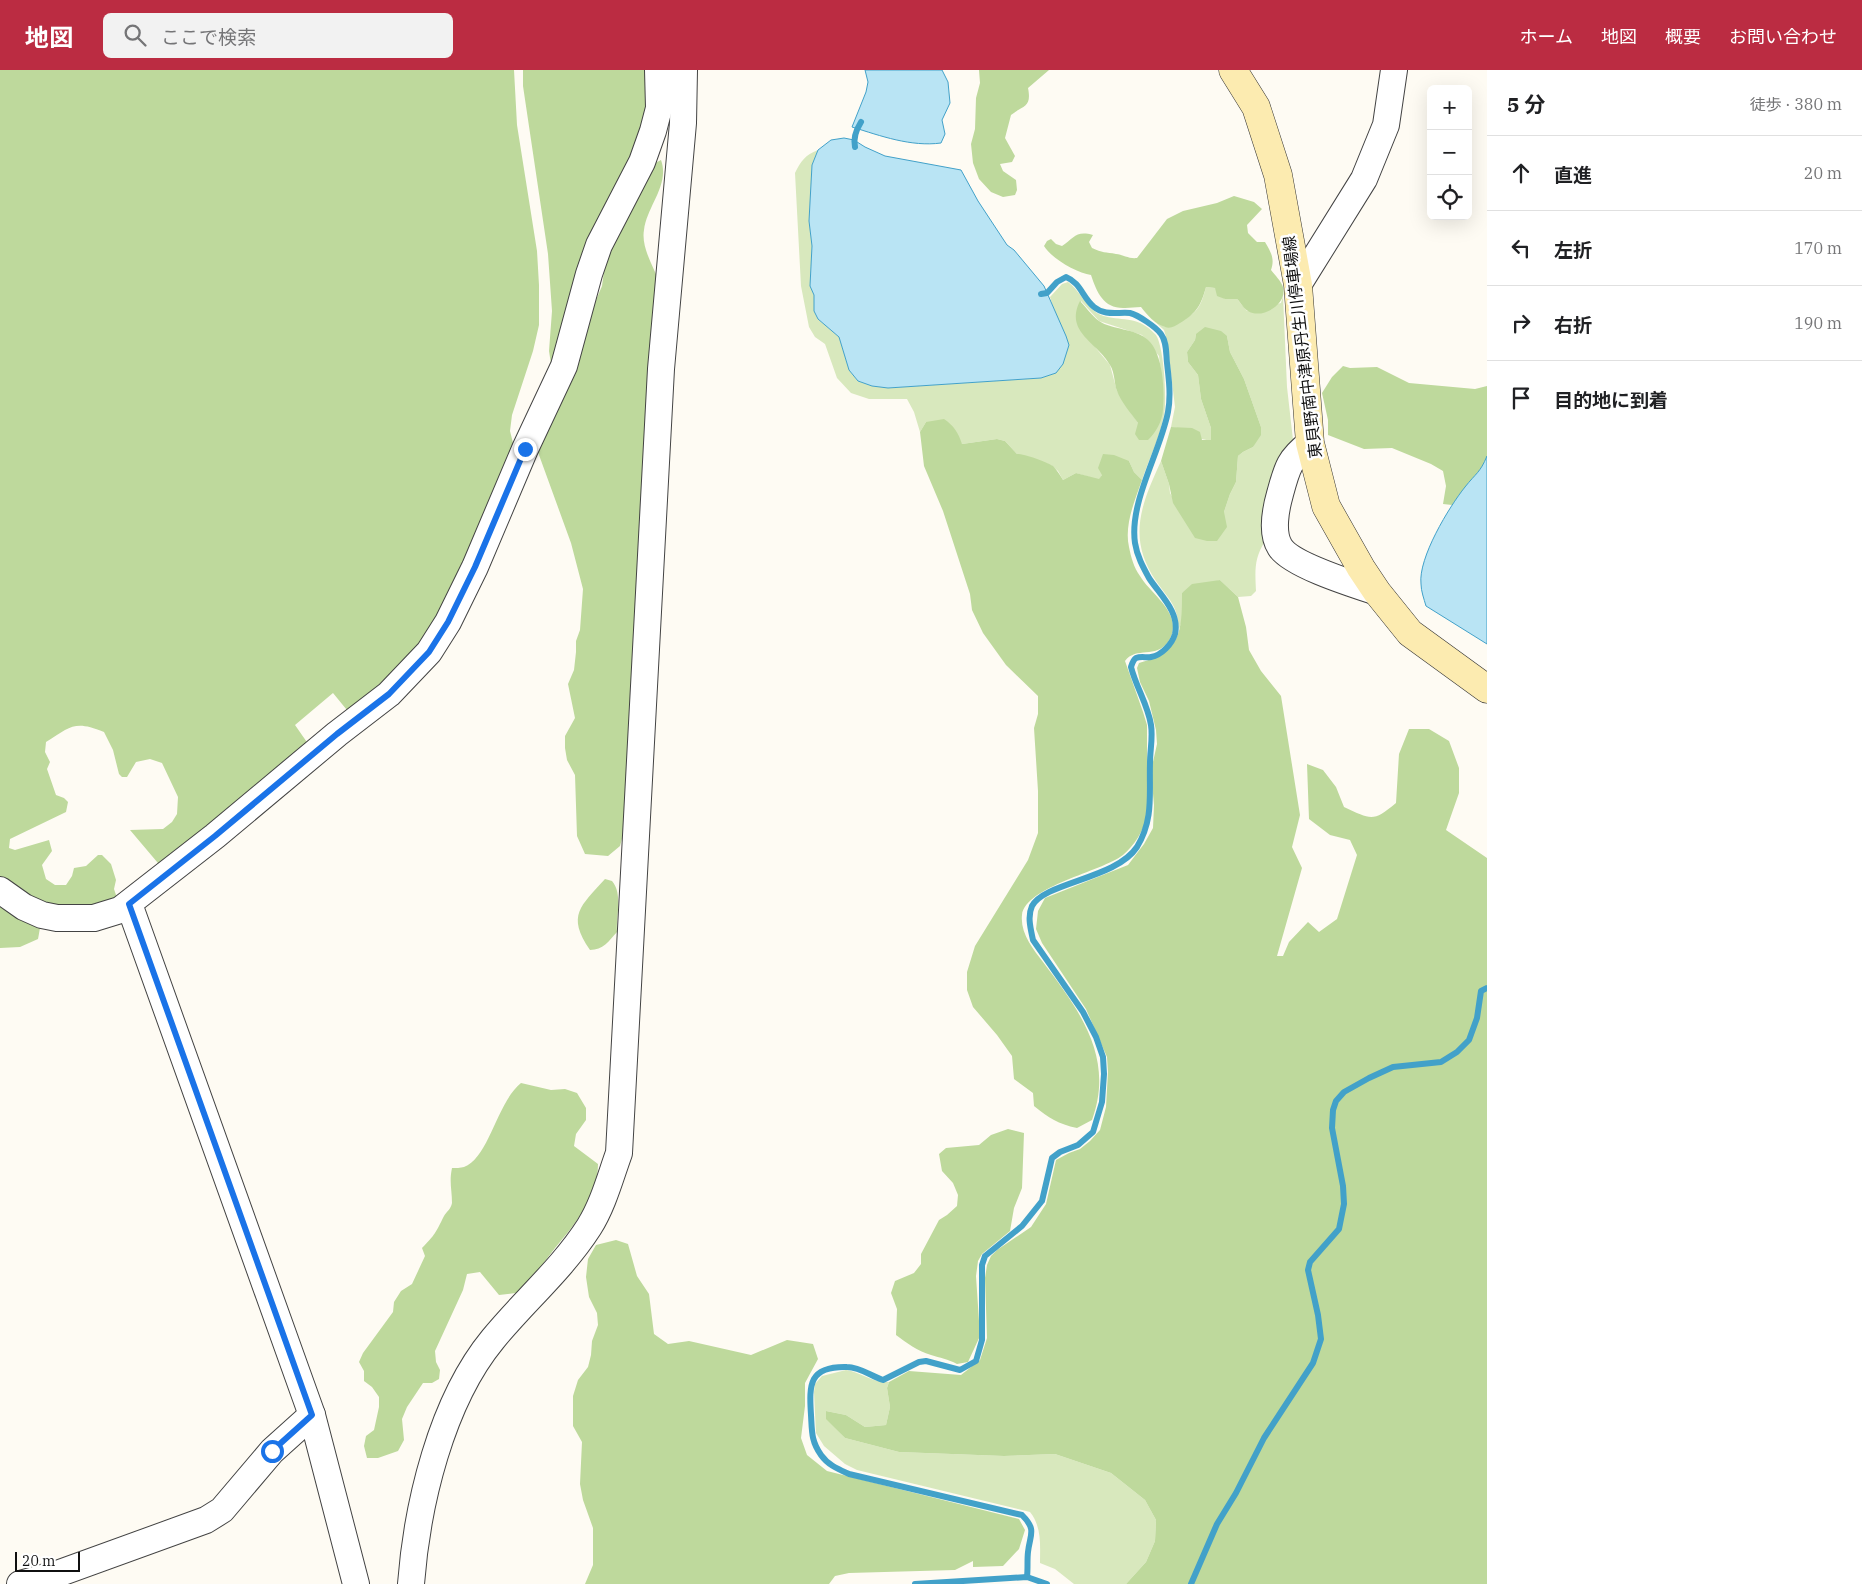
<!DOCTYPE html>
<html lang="ja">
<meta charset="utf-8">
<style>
:root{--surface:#fff;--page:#f2f2f2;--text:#202124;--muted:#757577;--line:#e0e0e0;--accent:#bb2c42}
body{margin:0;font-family:"IBM Plex Serif","Noto Sans JP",serif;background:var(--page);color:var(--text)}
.controls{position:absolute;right:15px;top:15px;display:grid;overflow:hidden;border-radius:8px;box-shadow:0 5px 20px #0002}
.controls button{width:45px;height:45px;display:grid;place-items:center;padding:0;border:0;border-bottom:1px solid var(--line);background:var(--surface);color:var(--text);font:25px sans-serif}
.scale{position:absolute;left:15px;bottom:12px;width:65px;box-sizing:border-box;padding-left:5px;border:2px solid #101010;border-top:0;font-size:14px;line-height:18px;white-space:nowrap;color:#101010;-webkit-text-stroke:4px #fff;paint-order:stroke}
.stop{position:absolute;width:15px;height:15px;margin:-11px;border:4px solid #1a73e8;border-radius:50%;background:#fff}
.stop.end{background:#1a73e8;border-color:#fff;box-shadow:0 1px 5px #0008}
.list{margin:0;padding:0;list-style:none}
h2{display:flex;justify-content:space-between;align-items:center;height:65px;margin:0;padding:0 20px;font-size:21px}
h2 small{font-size:16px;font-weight:400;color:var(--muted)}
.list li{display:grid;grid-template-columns:32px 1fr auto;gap:15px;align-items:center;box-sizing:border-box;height:75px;padding:0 20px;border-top:1px solid var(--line)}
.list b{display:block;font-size:19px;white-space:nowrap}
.list em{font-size:16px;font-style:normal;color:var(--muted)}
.icon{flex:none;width:28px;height:28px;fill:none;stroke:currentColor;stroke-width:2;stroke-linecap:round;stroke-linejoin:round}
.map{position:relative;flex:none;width:1487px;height:1514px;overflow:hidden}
header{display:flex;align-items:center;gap:30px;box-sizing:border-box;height:70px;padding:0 25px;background:var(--accent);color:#fff}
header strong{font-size:24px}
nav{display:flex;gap:28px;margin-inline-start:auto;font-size:18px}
.search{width:350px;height:45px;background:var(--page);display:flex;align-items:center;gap:12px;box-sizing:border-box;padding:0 18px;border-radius:8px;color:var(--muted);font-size:19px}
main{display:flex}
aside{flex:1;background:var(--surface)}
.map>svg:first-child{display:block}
.green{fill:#d8e8bd;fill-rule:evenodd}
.forest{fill:#bed99c}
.water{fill:#b9e4f4;stroke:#42a1c9}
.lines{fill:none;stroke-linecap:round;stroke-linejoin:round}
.stream{stroke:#42a1c9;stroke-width:6}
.minor-casing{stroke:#434343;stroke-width:28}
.secondary-casing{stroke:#323232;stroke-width:29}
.minor{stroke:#fff;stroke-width:26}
.secondary{stroke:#fcebb0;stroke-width:28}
.route{stroke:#1a73e8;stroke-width:6}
.labels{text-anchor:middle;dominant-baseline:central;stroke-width:5;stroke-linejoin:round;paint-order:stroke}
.street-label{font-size:16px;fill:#101010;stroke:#fff}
</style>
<header>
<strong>地図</strong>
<div class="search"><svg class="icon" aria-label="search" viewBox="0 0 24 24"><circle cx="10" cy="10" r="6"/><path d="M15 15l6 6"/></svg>ここで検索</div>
<nav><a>ホーム</a><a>地図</a><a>概要</a><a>お問い合わせ</a></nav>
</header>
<main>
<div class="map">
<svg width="1487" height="1514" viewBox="0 0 1487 1514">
<rect width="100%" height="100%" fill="#fefbf3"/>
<g class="green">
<path d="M 818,80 L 812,95 L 809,151 L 812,176 L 810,215 L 814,225 L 814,241 L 818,249 L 839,267 L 849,300 L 858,311 L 872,316 L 888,318 L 1041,308 L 1056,303 L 1055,244 L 1050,227 L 1062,214 L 1068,212 C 1079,220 1085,235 1097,243 C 1112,252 1131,245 1147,257 C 1150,259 1154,263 1156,265 C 1164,277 1167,330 1164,345 C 1160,367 1149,389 1142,410 L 1134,402 L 1129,391 L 1102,405 L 1099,410 L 1076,403 L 1063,410 L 1058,401 L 1051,395 L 1017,384 L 1005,371 L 997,369 L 962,374 L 926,352 L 920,362 L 914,342 L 907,329 L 869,329 L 851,323 L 837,308 L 825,274 L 815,267 L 809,257 L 801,216 L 795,103 C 801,91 805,85 818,80 ZM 1081,231 L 1099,251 L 1142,265 L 1159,286 L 1163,321 L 1163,341 L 1138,353 L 1117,321 L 1110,295 L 1080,259 Z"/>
<path d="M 1206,217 L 1215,218 L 1225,229 L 1237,229 L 1247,241 L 1281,233 L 1283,226 L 1287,317 L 1293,370 L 1265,471 C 1254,489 1255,500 1256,521 L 1251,526 L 1238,527 L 1220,510 L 1182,523 L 1182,551 L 1179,559 C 1177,534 1170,531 1156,511 C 1127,468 1141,435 1161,391 L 1169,414 L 1170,423 L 1196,468 L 1224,442 L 1230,424 L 1236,412 L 1238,386 L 1243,382 L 1253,377 L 1261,357 L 1244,309 L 1230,282 L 1227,266 L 1196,264 L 1195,270 L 1187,282 L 1188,292 L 1198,305 L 1201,329 L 1211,358 L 1211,370 C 1195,371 1188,358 1171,357 L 1175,337 L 1167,270 L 1164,260 L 1154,251 L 1165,257 C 1191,246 1199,246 1206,217 Z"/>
<path d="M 846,1300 C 861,1302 872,1313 889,1312 L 887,1318 L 890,1337 L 886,1355 L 865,1357 L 846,1345 L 826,1341 L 827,1349 L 845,1368 L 899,1382 L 1004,1386 L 1055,1384 L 1111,1403 L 1145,1430 L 1156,1450 L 1155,1471 L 1146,1492 L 1126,1514 L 1074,1514 L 1055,1499 L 1040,1493 C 1040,1475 1042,1457 1030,1442 L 857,1400 L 845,1394 L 824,1376 L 816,1363 L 814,1322 L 815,1314 L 822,1306 Z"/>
</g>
<g class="forest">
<path d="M 0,0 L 514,0 L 517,55 L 537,181 L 539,215 L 539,255 L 533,281 L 512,345 L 510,361 L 516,385 L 444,550 L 351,645 L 333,623 L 295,655 L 311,678 L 163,799 L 130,760 L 163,759 L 172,752 L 177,744 L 178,727 L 162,693 L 150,689 L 136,692 L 127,707 L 122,707 L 119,704 L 113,680 L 104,662 C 75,650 71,656 46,672 L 45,682 L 50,692 L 47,699 L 56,725 L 64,728 L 68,732 L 66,742 L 10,769 L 9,778 L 15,780 L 49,770 L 52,781 L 42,795 L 46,809 L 55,815 L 66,815 L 72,806 L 74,798 L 86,796 L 98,785 L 102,785 L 111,794 L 116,810 L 114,819 L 119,834 L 59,844 L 0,815 Z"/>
<path d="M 523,0 L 653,0 L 652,31 L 551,294 L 549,281 L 552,241 L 548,184 L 523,16 Z"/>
<path d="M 979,0 L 1049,0 L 1028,18 C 1032,38 1023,35 1011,45 L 1005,68 L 1015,86 L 1012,92 L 1000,94 L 1003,101 L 1016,110 L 1017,120 L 1015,125 L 1003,127 L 991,122 L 979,109 L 973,93 L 971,74 L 975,59 L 976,28 L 980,13 Z"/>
<path d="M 661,90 C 670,115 647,136 644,160 C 641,177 653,196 659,211 L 625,758 L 620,776 L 608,786 L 585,784 L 577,766 L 575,705 L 567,690 L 565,678 L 565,666 L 575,648 L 568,614 L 574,600 L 576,582 L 576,571 L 580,560 L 583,519 L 571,473 L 535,374 L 602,216 L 606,186 L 651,95 Z"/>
<path d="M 1234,126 L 1254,132 L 1262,139 L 1247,155 L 1248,163 L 1257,172 L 1265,172 C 1271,182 1275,189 1271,200 C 1275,205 1281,211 1283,217 C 1288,234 1262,250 1248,241 C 1244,239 1241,233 1237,229 L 1225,229 L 1217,226 L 1215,218 L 1206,217 C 1201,235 1197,243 1180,253 C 1175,256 1171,259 1165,257 C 1155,254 1147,245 1141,237 C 1135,237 1131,238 1125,238 C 1104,239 1097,223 1091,205 C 1077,203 1052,189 1044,176 L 1047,171 L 1051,169 L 1056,174 L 1062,176 C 1074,168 1076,160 1093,165 L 1089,172 L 1092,178 C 1102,183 1106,182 1116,184 C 1124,185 1129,189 1137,188 L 1167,149 L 1183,141 L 1217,133 Z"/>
<path d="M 1080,231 C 1086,237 1092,246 1099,251 C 1112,260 1135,258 1148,270 C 1163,283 1165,321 1163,340 C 1162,352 1156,362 1148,370 L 1139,370 L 1135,364 L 1138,353 C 1131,343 1121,332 1117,321 C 1114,313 1115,303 1110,295 C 1098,273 1064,262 1080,231 Z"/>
<path d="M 1205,257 L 1221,261 L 1227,266 L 1230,282 L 1244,309 L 1261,357 L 1261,365 L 1253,377 L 1243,382 L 1238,386 L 1236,412 L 1230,424 L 1224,442 L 1227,457 L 1217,471 L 1207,471 L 1195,468 L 1173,433 L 1169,414 L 1161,391 L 1171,357 L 1192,358 L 1200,362 L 1202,370 L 1211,370 L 1211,358 L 1201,329 L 1198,305 L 1188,292 L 1187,282 L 1195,270 L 1196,264 Z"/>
<path d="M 1343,296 L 1350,298 L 1377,297 L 1409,313 L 1475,319 L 1487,316 L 1487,386 L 1482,399 L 1466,416 L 1452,435 L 1443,434 L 1446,416 L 1443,401 L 1431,394 L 1392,378 L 1364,379 L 1328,365 L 1328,350 L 1322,323 L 1332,307 Z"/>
<path d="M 944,349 C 954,356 958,362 962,374 L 997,369 L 1005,371 L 1017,384 C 1025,384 1047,392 1053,396 C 1057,400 1060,405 1063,410 L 1076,403 L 1099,409 L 1102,405 L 1098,398 L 1103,384 L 1114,385 L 1129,391 L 1134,402 L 1142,410 C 1135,430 1124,455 1129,477 C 1131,487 1134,498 1140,506 C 1151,525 1186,545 1168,572 C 1156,589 1136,576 1125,591 L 1143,642 L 1147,655 C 1147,677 1147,698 1147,720 C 1147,728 1148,738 1147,746 C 1144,760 1134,776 1123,785 C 1101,802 1026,816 1022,845 C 1020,863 1033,879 1043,892 C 1079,940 1115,987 1092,1050 L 1077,1058 C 1058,1054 1049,1048 1034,1036 L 1033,1023 L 1014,1009 L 1012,986 L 997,965 L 973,937 L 967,920 L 967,902 L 975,876 L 1028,790 L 1038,763 L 1038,721 L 1034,658 L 1038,644 L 1038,626 L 1006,595 L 983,563 L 972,540 L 970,524 L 943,441 L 924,396 L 920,362 L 926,352 Z"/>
<path d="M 1220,510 L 1238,527 L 1246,557 L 1249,580 L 1261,601 L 1281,626 L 1300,745 L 1292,777 L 1302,798 L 1277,886 L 1283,886 L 1289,872 L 1308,852 L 1319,862 L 1337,849 L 1357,785 L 1350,770 L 1330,765 L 1309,749 L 1307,694 L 1323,700 L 1336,717 L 1344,737 C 1372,750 1373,752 1396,733 L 1399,684 L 1409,659 L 1429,659 L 1449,671 L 1459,698 L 1459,723 L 1446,760 L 1487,788 L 1487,1514 L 1126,1514 L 1146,1492 L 1155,1471 L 1156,1450 L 1145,1430 L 1111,1403 L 1055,1384 L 1004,1386 L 899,1382 L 845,1368 L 826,1349 L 826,1341 L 846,1345 L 865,1357 L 886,1355 L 890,1337 L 887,1318 L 889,1312 L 909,1301 L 961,1305 L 980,1290 L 987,1268 L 985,1208 L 987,1195 L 991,1186 L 997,1180 L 1031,1157 L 1046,1134 L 1056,1090 L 1069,1083 L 1080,1079 L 1090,1071 L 1100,1060 L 1106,1037 L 1108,1002 L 1107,987 L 1086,939 L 1042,873 L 1036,859 L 1038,841 L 1045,828 L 1128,795 L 1144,774 L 1153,758 L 1154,735 L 1151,701 L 1157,674 L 1156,660 L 1149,631 L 1140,612 L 1137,598 L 1139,593 C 1181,582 1182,562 1182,523 L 1192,514 Z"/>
<path d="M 605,809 L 612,811 C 623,824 616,845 617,862 C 609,871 603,880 590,880 C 566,845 581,836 605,809 Z"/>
<path d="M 0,824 L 38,851 L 40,858 L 38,869 L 20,877 L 0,878 Z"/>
<path d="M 521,1013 L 551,1020 L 565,1019 L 577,1023 L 586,1038 L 586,1050 L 576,1064 L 574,1076 L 598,1094 C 598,1127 575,1154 555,1178 C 544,1192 534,1207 523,1222 L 499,1225 L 480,1202 L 467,1204 L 463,1220 L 435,1281 L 436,1292 L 440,1300 L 439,1309 L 432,1313 L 423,1313 L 407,1337 L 402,1349 L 404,1370 L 398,1381 L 378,1388 L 367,1388 L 364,1376 L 366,1366 L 374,1360 L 379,1337 L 379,1327 L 372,1317 L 364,1311 L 364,1301 L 359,1292 L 363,1283 L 393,1242 L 394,1232 L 401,1221 L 412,1214 L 425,1186 L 422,1178 C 435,1165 436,1162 444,1146 C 447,1141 451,1139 452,1133 C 452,1120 449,1112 452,1098 C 455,1098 461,1098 464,1097 C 489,1088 497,1032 521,1013 Z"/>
<path d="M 1008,1059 L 1024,1063 L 1022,1118 L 1014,1138 L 1010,1161 L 982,1184 L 978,1191 L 976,1206 L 980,1266 L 968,1292 L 957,1294 C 948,1289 940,1288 931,1285 C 917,1281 907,1273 896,1265 L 897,1239 L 891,1223 L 895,1211 L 914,1203 L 921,1194 L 921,1184 L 939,1150 L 947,1145 L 957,1136 L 958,1125 L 953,1113 L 942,1101 L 939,1084 L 946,1078 L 979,1075 L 991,1065 Z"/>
<path d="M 616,1170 L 628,1174 L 637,1206 L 649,1224 L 654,1264 L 668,1274 L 689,1271 L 751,1285 L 787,1270 L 813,1274 L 818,1289 L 805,1313 L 805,1336 L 801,1368 L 807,1385 L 827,1401 L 1019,1449 L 1025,1460 L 1019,1479 L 1003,1496 L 973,1497 L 973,1491 L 955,1500 L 849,1503 L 835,1506 L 829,1514 L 585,1514 L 593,1495 L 593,1458 L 583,1430 L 580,1414 L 582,1372 L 573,1356 L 573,1326 L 578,1310 L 588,1297 L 591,1285 L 592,1271 L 598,1255 L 597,1243 L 589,1227 L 586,1207 L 588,1189 L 596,1175 Z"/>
</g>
<g class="water">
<path d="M 865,0 L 942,0 L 948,12 L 950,33 L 942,50 L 945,64 L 941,73 C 911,77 881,66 852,57 L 866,22 L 868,12 Z"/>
<path d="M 844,68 L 854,70 L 865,77 L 885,86 L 961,100 L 978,131 L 1007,175 L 1014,180 L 1044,216 L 1066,266 L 1069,275 L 1063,294 L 1056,303 L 1041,308 L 888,318 L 872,316 L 858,311 L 849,300 L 839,267 L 818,249 L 814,241 L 814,225 L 810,216 L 812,176 L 809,151 L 812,95 L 818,80 L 831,70 Z"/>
<path d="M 1487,386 L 1487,574 L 1426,536 C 1424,529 1421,521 1421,514 C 1418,488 1449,437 1465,417 C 1476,403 1480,403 1487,386 Z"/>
</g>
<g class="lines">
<g class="stream">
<path d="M 855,77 C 853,68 856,60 861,52"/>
<path d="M 1027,1507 C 1028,1498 1027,1490 1028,1482 C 1030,1464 1037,1460 1022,1445 L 849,1404 C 838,1399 828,1395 821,1385 C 811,1371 812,1361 811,1345 C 809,1314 809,1296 847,1297 C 860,1297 871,1306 883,1310 L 919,1292 L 926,1291 L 960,1300 L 976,1291 L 982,1270 L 982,1195 L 985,1186 L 1022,1156 L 1042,1131 L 1052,1088 L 1060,1082 L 1078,1075 L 1093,1062 L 1102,1032 L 1104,1004 L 1103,987 L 1096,967 L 1083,942 L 1033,870 C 1031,860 1027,847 1032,836 C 1045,812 1116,809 1137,777 C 1154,749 1149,724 1150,693 C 1150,680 1153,668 1151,655 C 1148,635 1136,617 1131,597 C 1132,594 1133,590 1136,588 C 1141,586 1147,588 1151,587 C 1162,585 1172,574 1175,564 C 1180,542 1160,525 1149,508 C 1143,497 1137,486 1135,473 C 1129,432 1160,383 1168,342 C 1171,326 1169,310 1167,293 C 1166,284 1167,272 1161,264 C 1156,257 1138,245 1130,243 C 1117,242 1105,246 1094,237 C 1082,227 1081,213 1066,207 L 1057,212 L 1047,223 L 1041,224"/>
<path d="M 915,1514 L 1027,1507 L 1047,1514"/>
<path d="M 1191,1514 L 1217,1454 L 1236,1423 L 1264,1368 L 1313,1293 L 1321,1269 L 1318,1245 L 1308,1200 L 1310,1192 L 1339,1159 L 1344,1134 L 1343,1116 L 1332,1058 L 1333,1040 L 1336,1031 L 1344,1022 L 1369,1008 L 1393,997 L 1441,992 L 1457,982 L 1469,970 L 1477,948 L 1481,921 L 1487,918"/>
</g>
<g class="minor-casing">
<g id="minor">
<path d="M 1298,215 L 1364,109 L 1386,55 L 1394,0"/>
<path d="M 1310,373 C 1289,389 1287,398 1280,424 C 1276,438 1271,463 1280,477 C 1291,495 1356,515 1377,522"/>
<path d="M 0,820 L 24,837 L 42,845 L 57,848 L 94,848 L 120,840 L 215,766 L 337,664 L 389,624 L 429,582 L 448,552 L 475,497 L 525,379 L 564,296 L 589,204 L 599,175 L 642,92 L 653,61 L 659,38 L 658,0"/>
<path d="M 129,834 L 312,1345 L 356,1514"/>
<path d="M 20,1514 L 60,1503 L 206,1450 L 222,1440 L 272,1381 L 312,1345"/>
<path d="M 411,1514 C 417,1435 441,1332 493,1269 C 524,1231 562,1199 589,1157 C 603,1135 610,1108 619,1083 L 661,299 L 683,53 L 684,0"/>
</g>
</g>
<g class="secondary-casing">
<path id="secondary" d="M 1233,0 L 1256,37 L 1278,105 L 1298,215 L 1310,373 L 1326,436 L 1361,498 L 1377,522 L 1410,563 L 1487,619"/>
</g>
<use href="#minor" class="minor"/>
<use href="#secondary" class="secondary"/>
</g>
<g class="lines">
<path class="route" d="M 272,1381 L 312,1345 L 129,834 L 215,766 L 337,664 L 389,624 L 429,582 L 448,552 L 475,497 L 525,379"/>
</g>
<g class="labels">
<g class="street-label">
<text transform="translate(1302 277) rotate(-97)">東貝野南中津原丹生川停車場線</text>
</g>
</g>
</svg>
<div class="controls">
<button>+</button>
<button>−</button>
<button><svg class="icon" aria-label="locate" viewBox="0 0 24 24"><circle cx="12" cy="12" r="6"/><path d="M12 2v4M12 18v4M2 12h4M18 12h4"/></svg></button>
</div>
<div class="scale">20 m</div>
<div class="stop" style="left:272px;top:1381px"></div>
<div class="stop end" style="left:525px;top:379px"></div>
</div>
<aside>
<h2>5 分<small>徒歩 · 380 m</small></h2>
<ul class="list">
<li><svg class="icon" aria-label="ahead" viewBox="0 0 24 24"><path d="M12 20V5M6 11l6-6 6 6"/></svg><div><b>直進</b></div><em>20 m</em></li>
<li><svg class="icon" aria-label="left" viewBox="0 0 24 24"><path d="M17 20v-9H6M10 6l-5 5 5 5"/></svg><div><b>左折</b></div><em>170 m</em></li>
<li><svg class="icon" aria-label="right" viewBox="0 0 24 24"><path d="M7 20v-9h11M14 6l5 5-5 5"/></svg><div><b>右折</b></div><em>190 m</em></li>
<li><svg class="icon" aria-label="arrive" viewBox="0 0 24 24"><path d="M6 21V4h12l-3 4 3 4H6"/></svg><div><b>目的地に到着</b></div></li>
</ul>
</aside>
</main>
